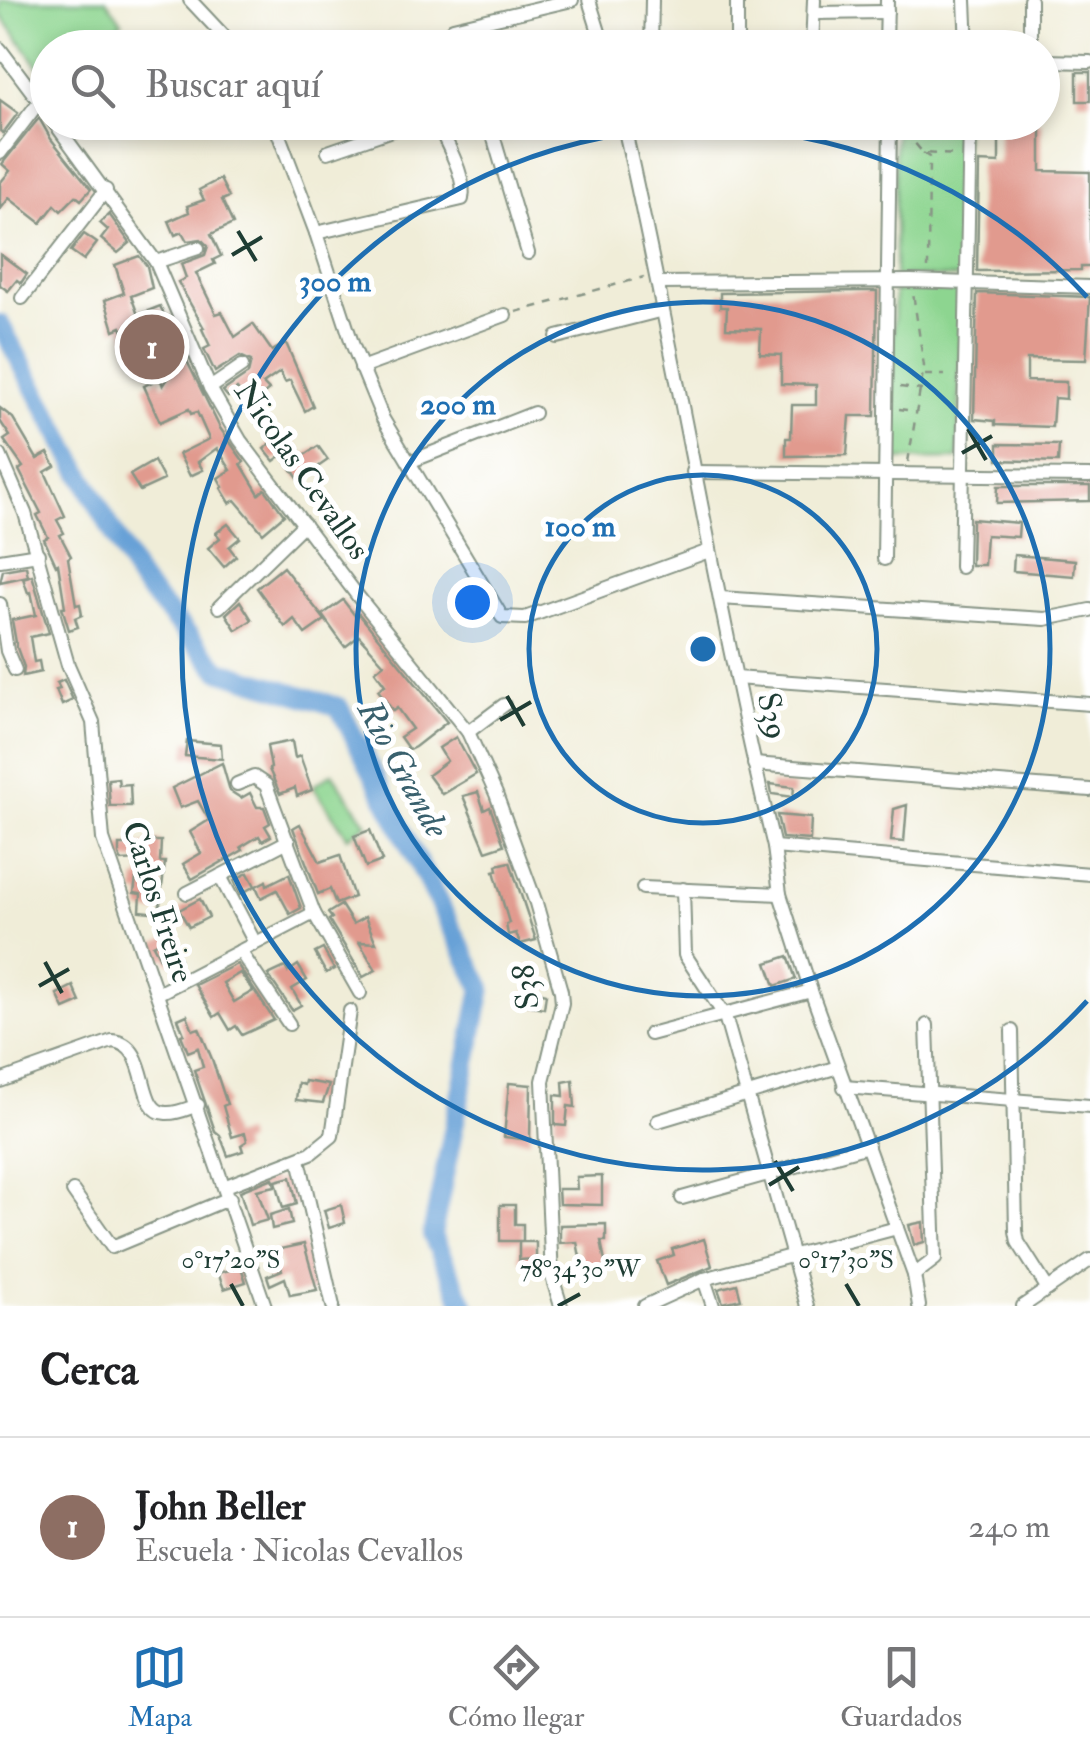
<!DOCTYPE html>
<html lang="es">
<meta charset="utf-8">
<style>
:root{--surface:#fff;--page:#f6f6f6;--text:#202124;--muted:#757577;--line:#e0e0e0;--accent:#1f6fb2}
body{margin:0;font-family:"IM FELL Double Pica",serif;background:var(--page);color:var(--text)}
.you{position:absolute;left:472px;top:602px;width:35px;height:35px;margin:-25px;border:8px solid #fff;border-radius:50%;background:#1a73e8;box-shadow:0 0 0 15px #1a73e833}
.badge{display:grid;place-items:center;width:65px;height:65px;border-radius:50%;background:var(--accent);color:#fff;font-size:32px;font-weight:700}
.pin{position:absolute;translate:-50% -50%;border:5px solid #fff;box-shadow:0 2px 10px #0006}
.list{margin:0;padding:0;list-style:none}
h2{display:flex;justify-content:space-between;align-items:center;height:130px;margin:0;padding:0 40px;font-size:42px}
h2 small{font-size:32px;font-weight:400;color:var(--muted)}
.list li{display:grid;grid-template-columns:65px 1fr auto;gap:30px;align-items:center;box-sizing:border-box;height:180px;padding:0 40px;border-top:2px solid var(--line)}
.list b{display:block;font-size:38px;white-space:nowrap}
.list p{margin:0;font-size:32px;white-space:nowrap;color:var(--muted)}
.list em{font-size:32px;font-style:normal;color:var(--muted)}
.icon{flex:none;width:55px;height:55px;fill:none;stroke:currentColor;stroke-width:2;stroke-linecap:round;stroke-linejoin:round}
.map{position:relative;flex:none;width:1090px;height:1306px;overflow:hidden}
.search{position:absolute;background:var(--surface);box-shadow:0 5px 15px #0003;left:30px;right:30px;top:30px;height:110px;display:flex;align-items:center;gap:25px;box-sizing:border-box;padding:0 35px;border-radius:55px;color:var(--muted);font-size:38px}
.sheet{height:310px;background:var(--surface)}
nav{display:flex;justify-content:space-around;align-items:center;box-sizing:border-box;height:140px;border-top:2px solid var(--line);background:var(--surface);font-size:28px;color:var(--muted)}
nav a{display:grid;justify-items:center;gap:5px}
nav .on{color:var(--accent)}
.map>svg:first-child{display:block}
.green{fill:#8dd590;stroke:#568962;stroke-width:2.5}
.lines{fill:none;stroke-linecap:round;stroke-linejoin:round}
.river{stroke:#68a1d7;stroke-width:20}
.building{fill:#e19a8e;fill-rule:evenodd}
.minor-casing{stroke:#889586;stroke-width:16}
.path{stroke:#889586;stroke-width:2.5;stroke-dasharray:8 8;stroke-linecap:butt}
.minor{stroke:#fff;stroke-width:12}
.ticks{fill:none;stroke:#1f3d34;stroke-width:4}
.ring{fill:none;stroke:#1f6fb2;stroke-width:5}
.labels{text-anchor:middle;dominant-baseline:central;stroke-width:10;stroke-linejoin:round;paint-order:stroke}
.street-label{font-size:32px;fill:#1f3d34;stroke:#fff}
.water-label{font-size:35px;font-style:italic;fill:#39606d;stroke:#fff}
.ticks-label{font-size:25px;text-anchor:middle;fill:#1f3d34;stroke:#fff;stroke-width:10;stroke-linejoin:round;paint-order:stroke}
.centre{fill:#1f6fb2;stroke:#fff;stroke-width:5}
.ring-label{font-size:30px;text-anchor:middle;font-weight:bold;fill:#1f6fb2;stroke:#fff;stroke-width:10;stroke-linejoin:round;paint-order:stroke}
</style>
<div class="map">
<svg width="1090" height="1306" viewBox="0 0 1090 1306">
<rect width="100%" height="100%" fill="#fff"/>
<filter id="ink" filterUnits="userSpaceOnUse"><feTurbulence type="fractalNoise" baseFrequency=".01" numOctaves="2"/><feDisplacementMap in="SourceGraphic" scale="20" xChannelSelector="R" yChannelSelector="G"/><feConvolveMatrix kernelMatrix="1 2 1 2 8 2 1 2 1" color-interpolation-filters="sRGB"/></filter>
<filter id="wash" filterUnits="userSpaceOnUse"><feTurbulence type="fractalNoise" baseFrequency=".0048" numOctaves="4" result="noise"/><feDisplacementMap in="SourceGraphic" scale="40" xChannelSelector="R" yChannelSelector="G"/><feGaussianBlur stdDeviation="2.25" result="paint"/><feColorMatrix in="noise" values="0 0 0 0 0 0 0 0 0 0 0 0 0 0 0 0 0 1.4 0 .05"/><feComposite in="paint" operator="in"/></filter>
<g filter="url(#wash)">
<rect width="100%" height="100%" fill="#f0edd8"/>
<g class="green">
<path d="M 0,0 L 106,0 L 122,22 L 88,47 L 48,48 L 47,78 L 0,14 Z"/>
<path d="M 895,123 L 964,123 L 962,278 L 895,276 Z"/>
<path d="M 895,286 L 962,290 L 958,459 L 890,460 Z"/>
<path d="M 332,773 L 367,824 L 348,837 L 313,786 Z"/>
</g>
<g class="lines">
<path class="river" d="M 0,324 L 139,580 L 219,670 L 339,707 L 482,988 L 432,1235 L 465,1306"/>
</g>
<g id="blocks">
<g class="building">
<rect x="1077" y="72" width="13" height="29"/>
<path d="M 0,100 L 18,113 L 3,133 L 0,131 Z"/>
<path d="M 39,118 L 51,139 L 91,189 L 81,200 L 76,196 L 61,211 L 55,205 L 41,223 L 9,198 L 0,210 L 0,183 L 10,171 L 2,164 Z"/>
<path d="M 999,122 L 1041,122 L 1041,171 L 1090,172 L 1090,267 L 1081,267 L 1081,270 L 977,271 L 979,162 L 999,163 Z"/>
<path d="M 220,179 L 229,197 L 222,200 L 233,224 L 211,234 L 221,256 L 213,260 L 215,264 L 196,273 L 216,314 L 222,312 L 235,337 L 253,324 L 272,351 L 286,343 L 313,406 L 305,411 L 290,380 L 285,382 L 280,372 L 263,384 L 269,390 L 251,405 L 237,389 L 228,397 L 223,391 L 248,374 L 251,361 L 240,356 L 215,372 L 204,349 L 210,346 L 202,329 L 204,328 L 178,282 L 186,278 L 181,264 L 205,255 L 208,246 L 201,239 L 187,241 L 182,232 L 175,235 L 169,221 L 189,212 L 187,206 L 204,200 L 199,190 Z"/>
<path d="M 109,214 L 130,243 L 118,253 L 101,239 L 108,230 L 100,223 Z"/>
<path d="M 84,234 L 97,243 L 84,260 L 71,251 Z"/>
<path d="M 0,254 L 27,274 L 21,283 L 17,280 L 8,291 L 0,285 Z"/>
<path d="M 139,256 L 147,266 L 152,288 L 131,296 L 138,315 L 160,306 L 167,321 L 152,327 L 157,339 L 131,350 L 121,327 L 114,330 L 105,300 L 124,293 L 115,265 Z"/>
<path d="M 861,291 L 877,291 L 875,416 L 850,416 L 847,455 L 786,456 L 786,438 L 791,438 L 792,405 L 816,405 L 816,385 L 781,384 L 781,355 L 760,354 L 761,329 L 726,328 L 727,307 L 720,307 L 720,293 Z"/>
<path d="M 977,293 L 1090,297 L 1086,360 L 1027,359 L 1027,381 L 1066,382 L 1066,399 L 1054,398 L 1052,427 L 995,425 L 995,421 L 974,419 Z"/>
<path d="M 185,357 L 220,428 L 244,462 L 241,464 L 259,494 L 265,489 L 284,515 L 263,533 L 235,500 L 230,503 L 221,488 L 223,487 L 218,478 L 231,470 L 217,448 L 198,462 L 203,470 L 190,476 L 179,454 L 209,439 L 197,412 L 191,414 L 189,409 L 160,422 L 144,386 L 160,378 L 163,386 L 177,365 L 175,362 Z"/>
<path d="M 0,408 L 13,418 L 37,459 L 48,453 L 55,466 L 45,472 L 65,516 L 57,520 L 64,533 L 60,535 L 71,556 L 68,558 L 76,605 L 80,604 L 82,615 L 75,618 L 78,627 L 69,630 L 62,607 L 65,607 L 58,564 L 56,565 L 44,539 L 48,537 L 37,515 L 41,513 L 19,470 L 23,467 L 4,440 L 10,436 L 0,421 Z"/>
<path d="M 282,434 L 289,442 L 291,440 L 303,456 L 318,446 L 328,460 L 299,480 L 282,455 L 274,461 L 264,449 Z"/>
<path d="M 998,444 L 1059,445 L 1058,462 L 998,460 Z"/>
<path d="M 154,461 L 164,480 L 140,491 L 130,475 Z"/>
<path d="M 998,486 L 1090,486 L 1090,501 L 997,503 Z"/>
<path d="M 972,519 L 1019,523 L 1018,537 L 986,535 L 984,565 L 971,565 Z"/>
<path d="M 228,524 L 240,538 L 229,547 L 236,556 L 224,567 L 208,548 L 220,538 L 216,533 Z"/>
<path d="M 1014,555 L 1075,560 L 1074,576 L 1013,571 Z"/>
<path d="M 26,566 L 28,576 L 0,582 L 3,570 Z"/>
<path d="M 283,567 L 325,620 L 305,634 L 294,619 L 285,627 L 257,588 Z"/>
<path d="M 32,575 L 49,633 L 30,637 L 34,662 L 39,661 L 41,672 L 23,676 L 24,667 L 17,648 L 12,620 L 36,615 L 31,592 L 28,593 L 23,578 Z"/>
<path d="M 343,600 L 356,617 L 359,614 L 447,722 L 415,747 L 409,750 L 400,737 L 412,729 L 397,708 L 393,711 L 378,690 L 385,685 L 375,671 L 384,664 L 359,636 L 345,647 L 322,615 Z"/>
<path d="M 240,601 L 252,620 L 236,630 L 226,614 Z"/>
<path d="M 64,680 L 73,700 L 62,705 L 56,690 L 60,689 L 57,683 Z"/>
<path d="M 456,737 L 476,774 L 442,794 L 428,775 L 447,761 L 439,748 Z"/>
<path d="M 187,741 L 221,744 L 222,759 L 185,756 Z"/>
<path d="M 292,741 L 295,758 L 300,756 L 312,790 L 297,796 L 295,788 L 280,794 L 269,769 L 271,768 L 267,746 Z"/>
<path d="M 222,763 L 230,791 L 241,798 L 250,793 L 257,807 L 264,807 L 270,823 L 265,826 L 271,836 L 262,841 L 259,836 L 241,847 L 243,850 L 192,879 L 183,864 L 201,853 L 190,832 L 209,820 L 198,801 L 180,808 L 172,788 Z"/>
<path d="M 118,778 L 119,785 L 130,784 L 131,806 L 110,806 L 108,779 Z"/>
<path d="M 770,784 L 794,787 L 793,797 L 772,794 Z"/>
<path d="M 478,792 L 484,810 L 490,807 L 504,845 L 486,851 L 463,796 Z"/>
<path d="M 907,805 L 904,842 L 891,841 L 894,809 Z"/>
<path d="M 777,815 L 811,818 L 810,840 L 782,838 Z"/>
<path d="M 300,824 L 320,862 L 340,855 L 354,897 L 336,904 L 330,889 L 318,894 L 293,828 Z"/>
<path d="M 370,830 L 382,861 L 366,867 L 354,836 Z"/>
<path d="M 148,841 L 161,841 L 160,862 L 165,862 L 159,913 L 140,911 L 141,894 L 134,893 L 136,878 L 141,879 L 141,860 L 121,861 L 119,854 L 119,845 L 148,845 Z"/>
<path d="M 510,862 L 536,940 L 520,944 L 516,933 L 508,935 L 506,924 L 509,923 L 494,871 L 498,870 L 497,865 Z"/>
<path d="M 248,873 L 255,886 L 240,894 L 234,880 Z"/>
<path d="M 289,874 L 301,908 L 290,914 L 277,890 L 261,898 L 256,886 L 266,881 L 267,885 Z"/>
<path d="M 200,899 L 209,917 L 189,927 L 179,910 Z"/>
<path d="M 341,905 L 353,924 L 365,917 L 376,943 L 359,942 L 376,970 L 363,977 L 329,920 L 332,918 L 328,913 Z"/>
<path d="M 169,937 L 180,959 L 169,964 L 166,958 L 161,960 L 153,945 Z"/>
<path d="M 323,949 L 334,969 L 326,973 L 315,953 Z"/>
<path d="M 788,956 L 796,979 L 775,986 L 767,963 Z"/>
<path d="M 237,964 L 274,1020 L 242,1035 L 236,1026 L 230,1030 L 220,1013 L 214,1017 L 195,985 ZM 240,973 L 253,991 L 234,1002 L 223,983 Z"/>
<path d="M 298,965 L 307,980 L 292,989 L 301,1005 L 292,1010 L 268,975 L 285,967 L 288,972 Z"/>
<path d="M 73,986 L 80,1002 L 64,1009 L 57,994 Z"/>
<path d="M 527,989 L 546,994 L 544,1008 L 526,1005 Z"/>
<path d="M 187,1015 L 193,1030 L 199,1028 L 212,1059 L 227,1104 L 223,1106 L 232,1137 L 245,1133 L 247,1141 L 241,1145 L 243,1151 L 228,1156 L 220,1135 L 215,1131 L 194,1070 L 203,1067 L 198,1048 L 188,1052 L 181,1035 L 184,1034 L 178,1019 Z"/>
<path d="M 573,1080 L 575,1107 L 568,1106 L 566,1126 L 555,1125 L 555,1095 L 564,1096 L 563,1082 Z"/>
<path d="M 305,1081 L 329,1085 L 323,1103 L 296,1100 L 298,1083 L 304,1085 Z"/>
<path d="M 509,1083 L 531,1085 L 530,1140 L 504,1137 Z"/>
<path d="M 602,1176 L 602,1205 L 559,1204 L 558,1189 L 577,1189 L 576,1177 Z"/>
<path d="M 291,1177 L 297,1204 L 283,1208 L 276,1181 Z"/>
<path d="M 273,1178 L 275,1186 L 257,1190 L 268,1220 L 250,1225 L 240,1191 Z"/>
<path d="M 341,1205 L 345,1223 L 329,1228 L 324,1210 Z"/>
<path d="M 500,1205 L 515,1205 L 515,1224 L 523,1224 L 523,1241 L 500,1241 Z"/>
<path d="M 289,1209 L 292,1224 L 272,1229 L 270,1215 Z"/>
<path d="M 923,1222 L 924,1242 L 914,1245 L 909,1225 Z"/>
<path d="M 606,1224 L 606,1241 L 601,1241 L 606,1267 L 583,1272 L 577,1242 L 560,1243 L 560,1225 Z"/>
<path d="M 704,1239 L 712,1266 L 666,1285 L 657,1261 L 674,1255 L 672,1249 Z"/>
<path d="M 519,1242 L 536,1242 L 536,1259 L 519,1260 Z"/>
<path d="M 304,1244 L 317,1290 L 290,1295 L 285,1278 L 270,1285 L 267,1276 L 282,1270 L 276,1250 Z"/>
<path d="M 241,1267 L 246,1282 L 224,1289 L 218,1273 Z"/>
<path d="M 737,1284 L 741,1299 L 723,1303 L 718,1289 Z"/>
</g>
</g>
</g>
<g filter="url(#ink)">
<use href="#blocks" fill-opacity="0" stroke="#889586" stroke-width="2.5"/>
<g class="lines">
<g class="minor-casing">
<g id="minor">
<path d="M 190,0 L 235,48"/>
<path d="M 589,0 L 604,48"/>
<path d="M 965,0 L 967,48"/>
<path d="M 814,13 L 887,12"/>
<path d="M 453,28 L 572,0"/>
<path d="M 651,48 L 652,0"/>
<path d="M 737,48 L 737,0"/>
<path d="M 812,48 L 814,0"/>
<path d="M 886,48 L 887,0"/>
<path d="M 1030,48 L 1030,0"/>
<path d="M 0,49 L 48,113"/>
<path d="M 1042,61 L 1090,62"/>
<path d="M 54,122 L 156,262 L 210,388 L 240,440 L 360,599 L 468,732 L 496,794 L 536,903 L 561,991 L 562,1003 L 543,1081 L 552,1277 L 561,1306"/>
<path d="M 274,122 L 316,233 L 353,346 L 383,419 L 502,617 L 525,618 L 709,551"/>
<path d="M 489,122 L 528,253"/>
<path d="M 623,122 C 678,363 716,607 774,847 L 780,894 L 811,991 L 914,1275 L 919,1306"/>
<path d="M 328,152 L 415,122"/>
<path d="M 0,153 L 39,102"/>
<path d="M 316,233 L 462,199 C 467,177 446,143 437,122"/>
<path d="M 156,262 L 198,248"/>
<path d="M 659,283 L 911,281 L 1090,287"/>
<path d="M 22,298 L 106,190"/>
<path d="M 557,337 L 663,310"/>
<path d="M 361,368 L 505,315"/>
<path d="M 210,388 L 242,366"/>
<path d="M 0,455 L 25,513 L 68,665 L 93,722 L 103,839 L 265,1306"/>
<path d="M 409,462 L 534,413"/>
<path d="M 693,472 L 1090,476"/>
<path d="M 884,559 L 890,122"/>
<path d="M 0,560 L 38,554"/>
<path d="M 961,567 L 970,122"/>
<path d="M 720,598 L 1045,619 L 1090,610"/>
<path d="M 0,604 L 7,651 L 15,670"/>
<path d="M 219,607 L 304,524"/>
<path d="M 736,678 L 1090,704"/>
<path d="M 468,732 L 504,705"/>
<path d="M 754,764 L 1090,790"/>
<path d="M 237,784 L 254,777 L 266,785 L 314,913 L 360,993"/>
<path d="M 774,847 L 1090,874"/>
<path d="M 220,876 L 255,943"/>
<path d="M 643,888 L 780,894"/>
<path d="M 683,889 L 685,955 L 725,1016 L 807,1306"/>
<path d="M 187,893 L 288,841"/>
<path d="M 240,951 L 289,1024"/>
<path d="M 159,993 L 314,913"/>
<path d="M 1012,1031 L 1016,1231 L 1018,1242 L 1048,1289"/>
<path d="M 650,1034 L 811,991"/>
<path d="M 0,1081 L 112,1041 C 152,1044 135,1112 166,1113 C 176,1114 189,1108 198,1105"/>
<path d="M 844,1087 L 1090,1106"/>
<path d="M 658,1121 L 838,1067"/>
<path d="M 299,1159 L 333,1306"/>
<path d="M 226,1186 L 311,1153 L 332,1136 L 350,1011"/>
<path d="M 73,1191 L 112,1247 L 230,1198"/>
<path d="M 682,1198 L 868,1146"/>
<path d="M 914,1275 L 935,1259 L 927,1025"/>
<path d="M 704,1279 L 713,1306"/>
<path d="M 645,1306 L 704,1279 L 897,1228"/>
<path d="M 1023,1306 L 1090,1260"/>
</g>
</g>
<g class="path">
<path d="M 906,135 L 906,122"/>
<path d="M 903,136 L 909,136 L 923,153 L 958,155"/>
<path d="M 923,153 L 929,157 L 928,268"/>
<path d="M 516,312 L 644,277"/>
<path d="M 925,375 L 945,375"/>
<path d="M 900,387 L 922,390"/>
<path d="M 899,409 L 916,411"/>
<path d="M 908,462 L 924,366 L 913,293"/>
</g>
<use href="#minor" class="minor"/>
</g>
</g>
<path class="ticks" d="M 238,231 L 256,261M 232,255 L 262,237M 968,429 L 986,460M 962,453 L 992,436M 507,696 L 524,726M 500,720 L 531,702M 45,962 L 62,993M 39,986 L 69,969M 775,1161 L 793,1191M 769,1185 L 799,1167M 231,1284 L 243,1306M 846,1284 L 859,1306M 558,1306 L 580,1294"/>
<g class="ring">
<circle cx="703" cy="649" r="174"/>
<circle cx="703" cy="649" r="347"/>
<path d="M1087 1001A521 521 0 1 1 1087 297"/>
</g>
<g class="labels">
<g class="street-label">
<text transform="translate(302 470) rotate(55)">Nicolas Cevallos</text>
<text transform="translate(772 716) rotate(78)">S39</text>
<text transform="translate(158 902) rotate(72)">Carlos Freire</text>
<text transform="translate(526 987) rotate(-97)">S38</text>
</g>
<g class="water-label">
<text transform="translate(403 769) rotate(61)">Rio Grande</text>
</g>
</g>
<g class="ticks-label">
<text x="231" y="1268">0°17'20"S</text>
<text x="846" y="1268">0°17'30"S</text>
<text x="580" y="1277">78°34'30"W</text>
</g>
<circle cx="703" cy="649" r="15" class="centre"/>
<g class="ring-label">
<text x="335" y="291">300 m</text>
<text x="458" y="414">200 m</text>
<text x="580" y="536">100 m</text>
</g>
</svg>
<div class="you"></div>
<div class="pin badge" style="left:152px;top:347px;background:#8d6e63">1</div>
<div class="search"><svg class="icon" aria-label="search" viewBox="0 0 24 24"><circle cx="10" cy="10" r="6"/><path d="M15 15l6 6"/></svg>Buscar aquí</div>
</div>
<section class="sheet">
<h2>Cerca<small></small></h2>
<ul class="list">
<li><span class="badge" style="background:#8d6e63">1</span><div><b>John Beller</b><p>Escuela · Nicolas Cevallos</p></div><em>240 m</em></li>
</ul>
</section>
<nav>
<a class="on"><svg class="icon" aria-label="map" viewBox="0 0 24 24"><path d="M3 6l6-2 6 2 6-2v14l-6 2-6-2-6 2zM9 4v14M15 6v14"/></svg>Mapa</a>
<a><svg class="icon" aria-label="directions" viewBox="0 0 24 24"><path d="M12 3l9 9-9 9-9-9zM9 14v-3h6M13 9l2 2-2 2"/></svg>Cómo llegar</a>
<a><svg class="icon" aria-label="saved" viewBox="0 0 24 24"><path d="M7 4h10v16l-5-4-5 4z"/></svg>Guardados</a>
</nav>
